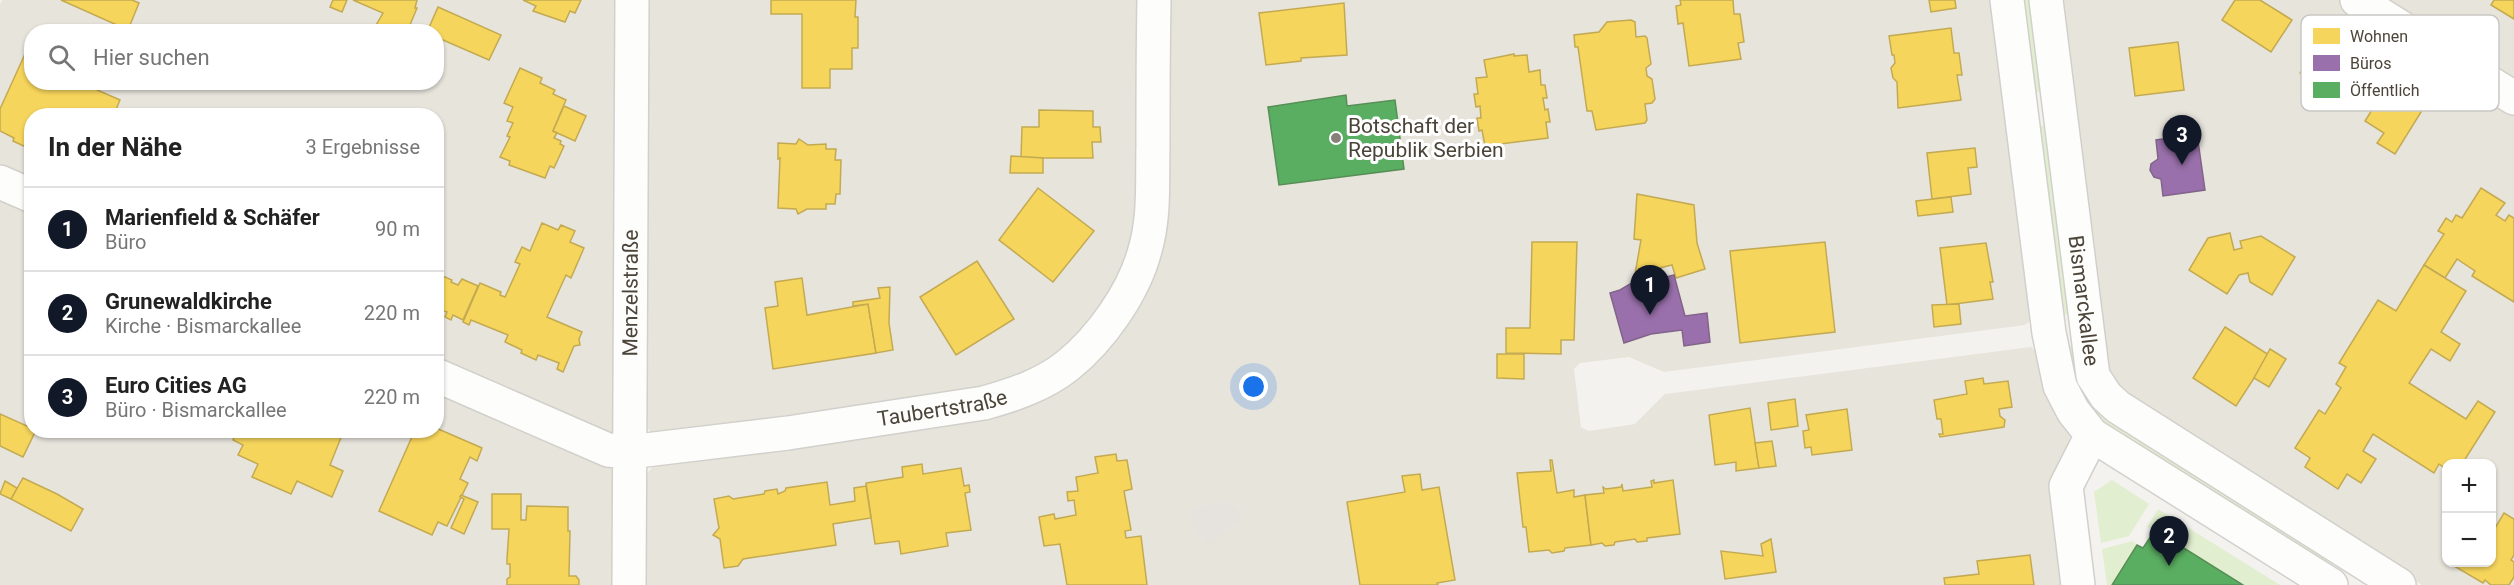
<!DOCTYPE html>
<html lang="de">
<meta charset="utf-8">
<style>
:root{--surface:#fff;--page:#f6f6f6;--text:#222;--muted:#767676;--line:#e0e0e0;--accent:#111827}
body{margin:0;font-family:Roboto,sans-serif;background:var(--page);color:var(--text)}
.controls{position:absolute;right:18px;bottom:18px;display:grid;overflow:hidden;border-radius:12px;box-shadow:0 2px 4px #0004}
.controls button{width:54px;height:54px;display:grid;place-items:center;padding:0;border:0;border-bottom:2px solid var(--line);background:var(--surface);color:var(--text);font:30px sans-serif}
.you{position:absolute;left:1254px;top:387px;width:21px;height:21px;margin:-15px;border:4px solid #fff;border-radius:50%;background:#1a73e8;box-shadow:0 0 0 9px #1a73e833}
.badge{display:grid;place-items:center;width:39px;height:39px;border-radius:50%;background:var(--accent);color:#fff;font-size:20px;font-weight:700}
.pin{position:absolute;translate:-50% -50px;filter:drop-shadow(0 2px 3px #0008)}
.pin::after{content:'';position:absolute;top:32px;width:21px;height:18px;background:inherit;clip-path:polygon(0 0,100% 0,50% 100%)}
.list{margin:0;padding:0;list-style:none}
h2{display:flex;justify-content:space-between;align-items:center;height:78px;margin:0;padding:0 24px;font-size:26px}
h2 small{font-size:20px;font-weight:400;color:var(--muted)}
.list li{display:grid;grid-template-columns:39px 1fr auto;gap:18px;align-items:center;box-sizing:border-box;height:84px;padding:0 24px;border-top:2px solid var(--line)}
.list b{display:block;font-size:22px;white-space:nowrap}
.list p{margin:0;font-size:20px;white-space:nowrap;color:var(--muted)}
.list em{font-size:20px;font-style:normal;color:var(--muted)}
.icon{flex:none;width:33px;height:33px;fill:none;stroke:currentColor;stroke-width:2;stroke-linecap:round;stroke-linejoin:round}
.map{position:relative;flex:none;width:2514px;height:585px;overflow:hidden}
.search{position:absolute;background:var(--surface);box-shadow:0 2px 4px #0004;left:24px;top:24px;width:420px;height:66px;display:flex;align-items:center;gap:15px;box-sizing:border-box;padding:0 21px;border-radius:24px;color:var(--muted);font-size:22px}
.panel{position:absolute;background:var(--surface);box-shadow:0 2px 4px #0004;left:24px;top:108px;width:420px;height:330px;border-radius:24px}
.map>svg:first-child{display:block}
.residential{fill:#e7e4dc;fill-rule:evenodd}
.green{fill:#e1eecf}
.parking{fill:#e6e3df}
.homes{fill:#f6d55c;stroke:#c3aa52;stroke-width:1.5}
.offices{fill:#9970ab;stroke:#826389;stroke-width:1.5}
.public{fill:#5aae61;stroke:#568e55;stroke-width:1.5}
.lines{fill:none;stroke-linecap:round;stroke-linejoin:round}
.minor-casing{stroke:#d2d0cb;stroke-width:36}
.minor{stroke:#fdfdfc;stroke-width:33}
.poi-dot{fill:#868178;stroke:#fff;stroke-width:2}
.labels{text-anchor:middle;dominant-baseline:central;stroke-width:6;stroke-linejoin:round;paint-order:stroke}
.poi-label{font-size:21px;fill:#4b4439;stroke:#fff;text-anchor:start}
.street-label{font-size:21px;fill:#4b4439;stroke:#fff}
.key{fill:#fff;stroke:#c9c7c4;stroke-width:1.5}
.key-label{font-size:16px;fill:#4b4439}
</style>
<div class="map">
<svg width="2514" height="585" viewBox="0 0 2514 585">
<rect width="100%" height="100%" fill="#f4f2ee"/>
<g class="residential">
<path d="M 2,0 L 618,0 L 617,430 L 608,434 L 437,359 L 436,116 L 32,116 L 31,182 L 0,168 L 0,5 ZM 32,32 L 436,32 L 436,82 L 32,82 Z"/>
<path d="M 645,0 L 1141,0 L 1140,190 L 1133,248 L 1098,318 L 1044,365 L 990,389 L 653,436 L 644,422 Z"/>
<path d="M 1165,0 L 1992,0 L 2031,320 L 2025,325 L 1664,372 L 1629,357 L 1580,363 L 1574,369 L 1581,427 L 1589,431 L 1635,424 L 1665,394 L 2031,347 L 2036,351 L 2069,426 L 2070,442 L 2058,476 L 2068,585 L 641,585 L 643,477 L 654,466 L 988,416 L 1126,322 Z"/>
<path d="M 2056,0 L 2341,0 L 2514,110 L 2514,585 L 2422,585 L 2123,396 L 2107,377 ZM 2446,464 L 2492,464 L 2492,562 L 2446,562 Z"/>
<path d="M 2389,0 L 2514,0 L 2514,79 Z"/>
<path d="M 0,198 L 31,212 L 32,430 L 436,430 L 437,389 L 611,465 L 617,476 L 617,585 L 0,585 Z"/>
</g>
<g class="green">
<path d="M 2017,0 L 2032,0 L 2043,91 L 2029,93 Z"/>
<path d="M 2047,125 L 2071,314 L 2060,315 L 2034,127 Z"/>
<path d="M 2064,346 L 2073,346 L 2081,374 L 2333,558 L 2326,570 L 2105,424 C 2084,400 2074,376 2064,346 Z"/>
<path d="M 2112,480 L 2149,504 L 2129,536 L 2101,543 L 2094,492 Z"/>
<path d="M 2158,509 L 2280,585 L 2243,585 L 2155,530 L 2147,527 Z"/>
<path d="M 2133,541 L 2137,545 L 2112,585 L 2107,585 L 2102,549 Z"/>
</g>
<path class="parking" d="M 1229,502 L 1242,518 L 1208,545 L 1194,527 L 1190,508 Z"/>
<g class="homes">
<path d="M 61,0 L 132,0 L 139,3 L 128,30 Z"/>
<path d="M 333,0 L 347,0 L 342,12 L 330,7 Z"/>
<path d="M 353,0 L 417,0 L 415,8 L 417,8 L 407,32 L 385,32 L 375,27 L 383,13 Z"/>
<path d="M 523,0 L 581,0 L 575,13 L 570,11 L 565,22 L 533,11 L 536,6 Z"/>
<path d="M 771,0 L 856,0 L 855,17 L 858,17 L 858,48 L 852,48 L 852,69 L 830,69 L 830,88 L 802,88 L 802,14 L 771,14 Z"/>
<path d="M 1680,0 L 1733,0 L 1734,14 L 1740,14 L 1744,42 L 1738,43 L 1741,59 L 1689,66 L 1683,23 L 1678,24 L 1676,6 L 1681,5 Z"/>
<path d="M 1929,0 L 1955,0 L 1956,8 L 1931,12 Z"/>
<path d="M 2235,0 L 2260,0 L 2292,20 L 2271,52 L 2222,20 Z"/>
<path d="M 2494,0 L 2514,0 L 2514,19 L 2491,5 Z"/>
<path d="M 1344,3 L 1347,55 L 1301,58 L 1301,61 L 1266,65 L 1259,13 Z"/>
<path d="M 438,7 L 501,35 L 489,60 L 436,37 L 436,32 L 427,32 Z"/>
<path d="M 1631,20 L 1635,22 L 1636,37 L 1645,36 L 1647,38 L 1651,64 L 1646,68 L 1647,76 L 1652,79 L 1655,99 L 1652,103 L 1645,104 L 1647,120 L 1645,123 L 1596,130 L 1592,111 L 1587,111 L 1578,47 L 1575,47 L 1574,35 L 1599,32 L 1607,22 Z"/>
<path d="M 1951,28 L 1954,53 L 1959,53 L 1962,75 L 1957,75 L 1961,100 L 1898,108 L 1897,82 L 1893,78 L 1891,68 L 1895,63 L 1894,55 L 1892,55 L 1889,36 Z"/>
<path d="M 2321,39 L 2360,64 L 2348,83 L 2348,88 L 2346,86 L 2339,99 L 2333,101 L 2323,96 L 2322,87 L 2300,73 Z"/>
<path d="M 2178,42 L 2184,90 L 2135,96 L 2129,48 Z"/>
<path d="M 30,43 L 32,82 L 79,82 L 120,100 L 115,112 L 123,116 L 32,116 L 32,140 L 28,148 L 13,141 L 14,138 L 0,131 L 0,109 Z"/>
<path d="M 1514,54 L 1514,56 L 1527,55 L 1529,72 L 1540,70 L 1541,85 L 1545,85 L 1547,98 L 1543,98 L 1545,110 L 1548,109 L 1550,122 L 1546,122 L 1548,138 L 1485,146 L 1482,130 L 1479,131 L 1477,118 L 1481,118 L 1480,106 L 1476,107 L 1474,94 L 1478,94 L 1476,78 L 1487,77 L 1484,60 Z"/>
<path d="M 520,68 L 542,78 L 540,83 L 555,90 L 553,94 L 566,100 L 553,131 L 557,133 L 554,138 L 561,141 L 560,144 L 564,146 L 554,168 L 550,166 L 545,178 L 509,165 L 510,161 L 500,157 L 510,137 L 507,136 L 513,123 L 507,121 L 513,107 L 504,103 Z"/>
<path d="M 2390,81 L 2426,104 L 2395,154 L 2377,143 L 2384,133 L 2365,121 Z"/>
<path d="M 564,106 L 586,116 L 575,141 L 553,131 Z"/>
<path d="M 1039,110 L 1093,111 L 1093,127 L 1100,127 L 1101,142 L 1092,142 L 1093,158 L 1021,158 L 1022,127 L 1039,127 Z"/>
<path d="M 799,139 L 808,145 L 826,144 L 826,149 L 836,149 L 835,160 L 841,160 L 840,194 L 836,194 L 835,204 L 826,204 L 826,209 L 807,209 L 798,214 L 796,209 L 778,208 L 780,158 L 778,159 L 778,143 L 796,144 Z"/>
<path d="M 1975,148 L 1977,167 L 1968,168 L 1971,194 L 1932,199 L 1927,153 Z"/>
<path d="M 1011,156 L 1043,158 L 1043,173 L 1010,173 Z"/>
<path d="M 1038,188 L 1094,231 L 1053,282 L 999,240 Z"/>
<path d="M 2481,188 L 2505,203 L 2496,215 L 2505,221 L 2509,215 L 2514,218 L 2514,302 L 2472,276 L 2475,271 L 2457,259 L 2445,278 L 2424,265 L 2444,234 L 2438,231 L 2446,218 L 2452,222 L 2456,215 L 2462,218 Z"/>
<path d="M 1637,194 L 1694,205 L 1697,243 L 1705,269 L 1676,278 L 1672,265 L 1635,274 L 1641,240 L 1634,239 Z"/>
<path d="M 1951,197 L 1953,212 L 1918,216 L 1916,201 Z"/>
<path d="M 542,223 L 558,230 L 561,225 L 575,231 L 570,242 L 584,248 L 571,278 L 566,275 L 547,317 L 582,332 L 579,339 L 580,345 L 574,346 L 563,372 L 557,369 L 559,363 L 538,355 L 536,360 L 521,353 L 522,350 L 505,342 L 508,335 L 471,320 L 469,325 L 463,322 L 480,283 L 501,292 L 500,295 L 505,297 L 520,264 L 515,262 L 522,247 L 530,251 Z"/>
<path d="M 2230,233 L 2234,250 L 2242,248 L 2240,241 L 2261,236 L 2295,257 L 2272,295 L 2250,282 L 2248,273 L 2239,275 L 2227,294 L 2189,270 L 2208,238 Z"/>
<path d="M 1532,242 L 1577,242 L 1574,340 L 1561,340 L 1561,354 L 1506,353 L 1506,328 L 1530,328 Z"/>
<path d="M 1825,242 L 1835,332 L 1740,343 L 1730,251 Z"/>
<path d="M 1986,243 L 1993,282 L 1990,282 L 1993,299 L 1947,305 L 1940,248 Z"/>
<path d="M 977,261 L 1014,319 L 956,355 L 920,297 Z"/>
<path d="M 2424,265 L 2466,291 L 2441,332 L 2460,344 L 2450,361 L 2431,349 L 2409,383 L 2466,419 L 2478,401 L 2495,412 L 2462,464 L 2446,464 L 2446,469 L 2439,464 L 2434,473 L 2373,434 L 2363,451 L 2376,459 L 2361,483 L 2347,474 L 2338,489 L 2305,467 L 2310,458 L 2295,448 L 2319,410 L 2325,414 L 2341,388 L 2336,384 L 2346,367 L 2339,363 L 2378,300 L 2396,311 Z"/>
<path d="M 436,273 L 452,280 L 451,282 L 458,285 L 462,279 L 478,286 L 463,320 L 453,315 L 451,320 L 445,317 L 447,312 L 440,310 L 438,313 L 436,313 Z"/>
<path d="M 802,278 L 807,315 L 868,304 L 876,353 L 773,369 L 765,308 L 778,306 L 775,282 Z"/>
<path d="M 890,287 L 889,323 L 893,350 L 876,353 L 868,304 L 853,306 L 853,302 L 880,298 L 878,288 Z"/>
<path d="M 1959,304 L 1961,324 L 1934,327 L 1932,305 Z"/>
<path d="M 2225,327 L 2269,355 L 2236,406 L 2193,378 Z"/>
<path d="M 2270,349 L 2286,359 L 2269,387 L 2254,378 Z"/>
<path d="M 1497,354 L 1524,354 L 1524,379 L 1497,378 Z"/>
<path d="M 1983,378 L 1984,384 L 2008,381 L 2012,407 L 1999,409 L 2000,416 L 2005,420 L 2004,427 L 1940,437 L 1939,434 L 1943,434 L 1941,419 L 1937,419 L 1934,400 L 1967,394 L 1965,381 Z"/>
<path d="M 1795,399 L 1798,426 L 1771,430 L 1768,403 Z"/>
<path d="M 1750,408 L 1759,468 L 1736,471 L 1736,462 L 1715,465 L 1709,415 Z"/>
<path d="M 1847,409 L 1852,450 L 1812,455 L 1811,447 L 1805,448 L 1803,431 L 1809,430 L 1806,415 Z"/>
<path d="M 0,414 L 36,430 L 23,457 L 0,446 Z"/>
<path d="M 436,428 L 482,448 L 477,461 L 470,457 L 460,479 L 468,483 L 447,526 L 438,522 L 432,535 L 379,511 L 415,430 L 436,430 Z"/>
<path d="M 237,430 L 344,430 L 330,465 L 343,471 L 332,497 L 297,481 L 291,494 L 252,477 L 258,464 L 238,455 L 243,445 L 233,440 Z"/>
<path d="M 1772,441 L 1776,466 L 1759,468 L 1755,443 Z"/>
<path d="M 1116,454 L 1117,461 L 1127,460 L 1132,489 L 1124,491 L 1131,530 L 1125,531 L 1126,538 L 1141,536 L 1147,585 L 1067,585 L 1060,544 L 1044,546 L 1039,517 L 1054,514 L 1055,519 L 1076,515 L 1074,500 L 1068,501 L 1067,492 L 1078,491 L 1076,477 L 1098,473 L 1095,457 Z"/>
<path d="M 1550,460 L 1552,460 L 1557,493 L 1574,490 L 1574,497 L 1585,495 L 1591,545 L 1565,548 L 1564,551 L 1552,553 L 1549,550 L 1529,552 L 1526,527 L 1523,527 L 1517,473 L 1551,471 Z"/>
<path d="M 922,464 L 923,474 L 961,468 L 964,486 L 969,485 L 970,492 L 965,493 L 971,530 L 946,533 L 948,546 L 901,554 L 899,541 L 875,544 L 866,483 L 903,477 L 902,467 Z"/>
<path d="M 1420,474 L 1422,490 L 1439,487 L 1455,580 L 1437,583 L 1438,585 L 1360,585 L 1347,502 L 1405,492 L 1402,476 Z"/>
<path d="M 23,478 L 57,494 L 83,509 L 71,531 L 11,499 Z"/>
<path d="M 1654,480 L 1654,483 L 1673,480 L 1680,534 L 1647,538 L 1647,541 L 1637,542 L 1635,539 L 1615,542 L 1614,545 L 1605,546 L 1602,543 L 1591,545 L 1585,495 L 1604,493 L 1603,487 L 1606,489 L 1621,487 L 1622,484 L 1623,491 L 1652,487 L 1651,481 Z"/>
<path d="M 5,481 L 17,488 L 11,499 L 0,494 Z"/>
<path d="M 827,482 L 830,505 L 855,501 L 854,488 L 866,486 L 871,518 L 833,524 L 836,545 L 743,559 L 738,566 L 724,568 L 720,539 L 713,535 L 719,528 L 714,499 L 729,496 L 733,499 L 764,494 L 765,491 L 777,489 L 778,494 L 785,491 L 786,488 Z"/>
<path d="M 492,494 L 521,494 L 521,520 L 526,520 L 527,506 L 568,507 L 568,531 L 570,531 L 569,576 L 576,576 L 579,580 L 579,585 L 507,585 L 507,579 L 510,577 L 510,564 L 507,564 L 507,559 L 509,529 L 492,529 Z"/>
<path d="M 461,495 L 478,502 L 464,534 L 451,528 L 464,499 L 460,497 Z"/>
<path d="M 2504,513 L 2514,519 L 2514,555 L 2511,560 L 2514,562 L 2514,577 L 2509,585 L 2491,585 L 2485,580 L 2483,583 L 2454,566 L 2456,562 L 2492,562 L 2492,533 Z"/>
<path d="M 1771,539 L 1776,572 L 1725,579 L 1721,551 L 1763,556 L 1761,544 Z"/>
<path d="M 2030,555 L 2034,585 L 1945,585 L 1944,578 L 1979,574 L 1977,561 Z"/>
</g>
<g class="offices">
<path d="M 2197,134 L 2205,190 L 2163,196 L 2161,179 L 2154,177 L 2150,170 L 2151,164 L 2158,159 L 2156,140 Z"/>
<path d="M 1647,274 L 1651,281 L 1674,275 L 1685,316 L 1707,313 L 1710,342 L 1684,346 L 1682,330 L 1651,334 L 1624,343 L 1610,293 L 1620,290 Z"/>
</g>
<g class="public">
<path d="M 1346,95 L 1347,106 L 1395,100 L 1404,169 L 1279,185 L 1268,107 Z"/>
<path d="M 2155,530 L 2243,585 L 2112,585 L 2137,545 L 2143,548 Z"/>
</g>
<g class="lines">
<g class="minor-casing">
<g id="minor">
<path d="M 2007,0 L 2049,333 L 2060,386 L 2073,411 L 2092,435 L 2331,585"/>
<path id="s1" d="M 2046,0 L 2093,376 L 2106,396 L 2118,407 L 2399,585"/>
<path d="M 2357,0 L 2514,98"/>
<path d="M 0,182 L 32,196"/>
<path id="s2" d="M 436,375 L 608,450 L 629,452 L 788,433 L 984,403 C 1013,395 1043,385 1067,366 C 1101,339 1134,292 1145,250 C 1155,216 1152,181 1153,146 C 1153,97 1153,49 1154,0"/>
<path id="s3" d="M 629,585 L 632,0"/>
<path d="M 2078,585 L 2066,486 L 2092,435"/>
</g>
</g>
<use href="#minor" class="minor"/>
</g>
<circle class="poi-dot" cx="1336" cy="138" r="6"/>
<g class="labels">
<g class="poi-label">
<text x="1348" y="126">Botschaft der<tspan x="1348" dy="24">Republik Serbien</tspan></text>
</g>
<g class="street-label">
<text stroke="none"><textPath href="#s3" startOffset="292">Menzelstraße</textPath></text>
<text stroke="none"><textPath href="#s1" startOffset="303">Bismarckallee</textPath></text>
<text stroke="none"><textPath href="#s2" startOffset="525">Taubertstraße</textPath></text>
</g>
</g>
<rect x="2301" y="15" width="198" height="96" rx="9" class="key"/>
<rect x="2313" y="28" width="27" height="16" fill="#f6d55c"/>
<rect x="2313" y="55" width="27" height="16" fill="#9970ab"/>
<rect x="2313" y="82" width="27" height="16" fill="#5aae61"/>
<g class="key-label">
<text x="2350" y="42">Wohnen</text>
<text x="2350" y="69">Büros</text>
<text x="2350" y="96">Öffentlich</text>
</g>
</svg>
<div class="controls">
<button>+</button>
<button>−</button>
</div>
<div class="you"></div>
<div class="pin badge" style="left:1650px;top:315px">1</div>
<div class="pin badge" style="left:2169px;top:566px">2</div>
<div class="pin badge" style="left:2182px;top:165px">3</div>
<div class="search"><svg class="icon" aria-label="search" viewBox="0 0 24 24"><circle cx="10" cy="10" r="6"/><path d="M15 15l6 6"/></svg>Hier suchen</div>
<section class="panel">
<h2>In der Nähe<small>3 Ergebnisse</small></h2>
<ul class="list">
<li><span class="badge">1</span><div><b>Marienfield &amp; Schäfer</b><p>Büro</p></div><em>90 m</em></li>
<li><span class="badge">2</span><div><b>Grunewaldkirche</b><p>Kirche · Bismarckallee</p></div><em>220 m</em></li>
<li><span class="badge">3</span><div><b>Euro Cities AG</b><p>Büro · Bismarckallee</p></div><em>220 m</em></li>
</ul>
</section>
</div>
